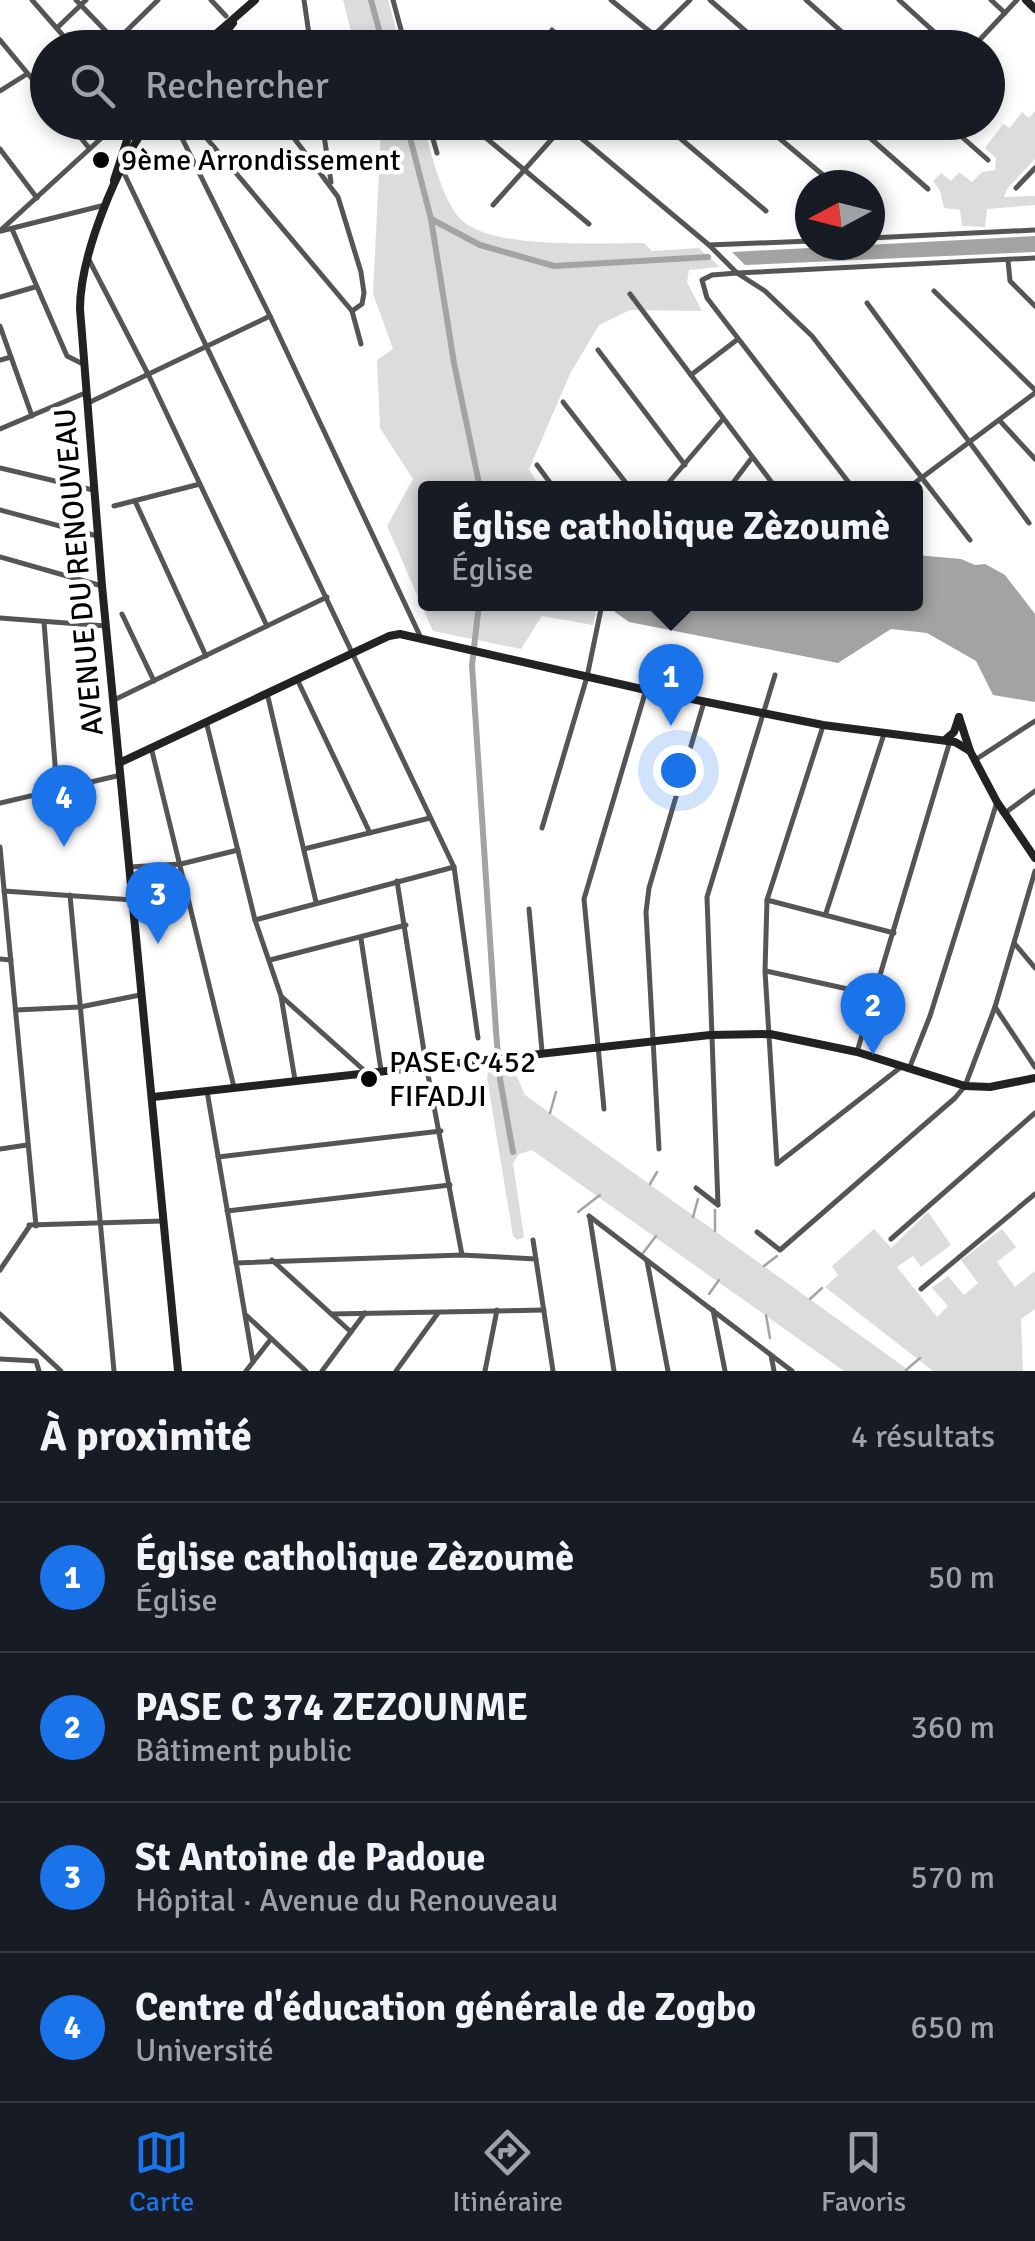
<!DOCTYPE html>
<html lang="fr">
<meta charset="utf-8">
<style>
:root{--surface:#171b24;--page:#20242c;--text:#f1f3f6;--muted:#9ea1a6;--line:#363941;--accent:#1a73e8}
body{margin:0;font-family:Signika,sans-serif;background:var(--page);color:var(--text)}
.compass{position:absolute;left:795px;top:170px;width:90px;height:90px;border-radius:50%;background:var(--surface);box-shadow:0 5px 15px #0003;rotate:263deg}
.you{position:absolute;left:678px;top:770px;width:35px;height:35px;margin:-25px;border:8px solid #fff;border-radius:50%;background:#1a73e8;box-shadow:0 0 0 15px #1a73e833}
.badge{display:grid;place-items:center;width:65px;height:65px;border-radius:50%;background:var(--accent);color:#fff;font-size:32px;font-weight:700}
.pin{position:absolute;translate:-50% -82px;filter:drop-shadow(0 2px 5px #0008)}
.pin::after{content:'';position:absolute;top:52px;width:35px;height:30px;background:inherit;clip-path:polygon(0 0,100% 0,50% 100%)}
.popup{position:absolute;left:418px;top:481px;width:505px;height:130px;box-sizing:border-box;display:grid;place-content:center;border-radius:10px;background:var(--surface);filter:drop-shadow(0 2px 8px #0005);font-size:32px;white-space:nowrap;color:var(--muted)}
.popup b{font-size:38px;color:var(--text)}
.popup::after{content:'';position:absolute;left:50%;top:100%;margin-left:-20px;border:20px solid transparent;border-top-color:var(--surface)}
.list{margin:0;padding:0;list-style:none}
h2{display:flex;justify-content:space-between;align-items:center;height:130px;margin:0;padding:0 40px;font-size:42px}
h2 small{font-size:32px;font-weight:400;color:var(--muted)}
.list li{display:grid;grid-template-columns:65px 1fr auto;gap:30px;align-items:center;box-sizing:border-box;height:150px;padding:0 40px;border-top:2px solid var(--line)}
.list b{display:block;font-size:38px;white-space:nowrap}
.list p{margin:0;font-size:32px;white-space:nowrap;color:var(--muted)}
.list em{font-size:32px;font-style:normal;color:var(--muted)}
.icon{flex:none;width:55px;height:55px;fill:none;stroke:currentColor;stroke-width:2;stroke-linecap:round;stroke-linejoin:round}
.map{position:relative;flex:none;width:1035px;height:1371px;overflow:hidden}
.search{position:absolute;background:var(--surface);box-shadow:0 5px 15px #0003;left:30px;right:30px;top:30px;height:110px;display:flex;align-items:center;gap:25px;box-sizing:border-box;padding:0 35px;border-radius:55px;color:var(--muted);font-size:38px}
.sheet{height:730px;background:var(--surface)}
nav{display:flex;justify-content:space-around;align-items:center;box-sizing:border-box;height:140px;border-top:2px solid var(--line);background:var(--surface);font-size:28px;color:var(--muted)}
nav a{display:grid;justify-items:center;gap:5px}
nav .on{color:var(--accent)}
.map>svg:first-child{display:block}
.green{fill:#dcdcdc}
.water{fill:#a3a3a3}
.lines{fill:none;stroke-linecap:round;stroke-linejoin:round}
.stream{stroke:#a3a3a3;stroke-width:2.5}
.canal{stroke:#a3a3a3;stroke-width:6}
.street{stroke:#555;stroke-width:5}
.secondary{stroke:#222;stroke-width:8}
.poi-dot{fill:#000;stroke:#fff;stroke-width:4}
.labels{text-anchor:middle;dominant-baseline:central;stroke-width:9;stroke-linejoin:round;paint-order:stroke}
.poi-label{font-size:30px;fill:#000;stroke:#fff;text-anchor:start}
.street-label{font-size:30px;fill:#000;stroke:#fff}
</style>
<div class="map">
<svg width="1035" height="1371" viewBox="0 0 1035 1371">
<rect width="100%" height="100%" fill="#fff"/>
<g class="green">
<path d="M 343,0 L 388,0 L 401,47 L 355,47 Z"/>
<path d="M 1035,111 L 1035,159 L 1007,189 L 1004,197 L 1035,196 L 1035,205 L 987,209 L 985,227 L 962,226 L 960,210 L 944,208 L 940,191 L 933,181 L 941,173 L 951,181 L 959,172 L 972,182 L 982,172 L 995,170 L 996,158 L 985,148 L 1003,124 L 1010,128 L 1022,112 L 1029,118 Z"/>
<path d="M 379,123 L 423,123 C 430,149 443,207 465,223 C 500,249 600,243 644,243 L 652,251 L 699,248 L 720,267 L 689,270 L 687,282 L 702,311 L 630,310 L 599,325 L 570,374 L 529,469 L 540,488 L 426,488 L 426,604 L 597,604 L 593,625 L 542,616 L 521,649 L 433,631 L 387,526 L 413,479 L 380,428 L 377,360 L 393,349 L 373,294 L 381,131 Z"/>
<path d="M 504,1070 L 514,1070 L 525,1095 L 910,1371 L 844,1371 L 532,1150 L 519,1154 L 513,1163 L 524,1237 L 517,1240 L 513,1236 L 487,1078 L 488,1071 Z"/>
<path d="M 928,1212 L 951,1245 L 921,1267 L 913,1256 L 897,1267 L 937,1317 L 948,1306 L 932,1288 L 948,1276 L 964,1295 L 978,1283 L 961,1260 L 1002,1229 L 1016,1247 L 997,1262 L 1015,1287 L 1035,1271 L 1035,1309 L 1021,1319 L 1023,1371 L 933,1371 L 825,1287 L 838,1275 L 832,1266 L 874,1229 L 891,1248 Z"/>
</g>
<g class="water">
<path d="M 1035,236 L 1035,252 L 745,265 L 732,252 Z"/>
<path d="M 916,555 L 961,559 L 975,565 L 985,564 L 1005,575 L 1035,614 L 1035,702 L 993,695 L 976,661 L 927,633 L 891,629 L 838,663 L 629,622 L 615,612 L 612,604 L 916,604 Z"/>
</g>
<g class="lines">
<g class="stream">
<path d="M 550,1113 L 556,1092"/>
<path d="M 650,1184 L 657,1172"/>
<path d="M 715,1210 L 715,1231"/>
<path d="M 578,1212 L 600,1195"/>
<path d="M 693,1217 L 698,1199"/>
<path d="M 643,1253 L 656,1236"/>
<path d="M 764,1266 L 777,1256"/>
<path d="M 709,1294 L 719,1280"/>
<path d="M 810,1299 L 822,1288"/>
<path d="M 766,1315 L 770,1338"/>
<path d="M 906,1370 L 920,1358"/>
</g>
<g class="canal">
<path d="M 371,0 L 384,48"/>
<path d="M 406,122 L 431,219 L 454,363 L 480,488"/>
<path d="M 431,219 L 480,245 L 554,266 L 708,257"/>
<path d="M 479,604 L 472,665 L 496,1031 L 500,1079 L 513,1152"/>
</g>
<g class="street">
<path d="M 32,0 L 74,48"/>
<path d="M 76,0 L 122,48"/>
<path d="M 211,0 L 226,16"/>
<path d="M 304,0 L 311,48"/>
<path d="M 393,0 L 406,48"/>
<path d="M 611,0 L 670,48"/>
<path d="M 710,0 L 765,48"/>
<path d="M 806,0 L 860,48"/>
<path d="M 899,0 L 952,48"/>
<path d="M 991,0 L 1005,13"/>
<path d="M 57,28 L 86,0"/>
<path d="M 552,30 L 572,48"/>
<path d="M 0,40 L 48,98"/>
<path d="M 109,48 L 158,0"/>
<path d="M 641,48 L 690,0"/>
<path d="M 972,48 L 1017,0"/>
<path d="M 0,91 L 27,74"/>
<path d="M 68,122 L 89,148"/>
<path d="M 174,122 L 270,316 L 421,638"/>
<path d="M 193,122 L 352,311 L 361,344"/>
<path d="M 282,122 L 338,197 L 361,272 L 364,293 L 362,304 L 352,311"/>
<path d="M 322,122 L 331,182"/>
<path d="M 428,122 L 437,153"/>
<path d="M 467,122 L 589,224"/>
<path d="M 562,122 L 709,245 L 737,273 L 765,291 L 812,336 L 970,540"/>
<path d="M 661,122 L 766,211"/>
<path d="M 760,122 L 835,185"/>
<path d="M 852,122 L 928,189"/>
<path d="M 945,122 L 988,160"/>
<path d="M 0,149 L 37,198"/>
<path d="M 123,171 L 454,867 L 478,1038"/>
<path d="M 1016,188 L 1035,168"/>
<path d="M 493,205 L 567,122"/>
<path d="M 12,229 L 67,356 L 83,364"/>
<path d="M 0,231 L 119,122"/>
<path d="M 1,231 L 105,205"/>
<path d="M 870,238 L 1035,230"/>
<path d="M 709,245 L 810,241"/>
<path d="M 88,258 L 148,374 L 267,626"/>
<path d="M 1008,260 L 1010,281 L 1035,306"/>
<path d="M 934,291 L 1035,390"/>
<path d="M 630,294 L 776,488"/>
<path d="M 0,297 L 35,287"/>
<path d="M 867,303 L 1029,523"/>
<path d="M 0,326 L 32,416"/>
<path d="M 598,350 L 685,465"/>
<path d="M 0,360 L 11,357"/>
<path d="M 691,375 L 738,339"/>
<path d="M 563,402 L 630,488"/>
<path d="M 88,403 L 270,316"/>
<path d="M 1000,421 L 1035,459"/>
<path d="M 0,429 L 85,393"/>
<path d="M 537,465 L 554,488"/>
<path d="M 0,468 L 93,490"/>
<path d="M 664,488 L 723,419"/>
<path d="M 729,488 L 751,459"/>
<path d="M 853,488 L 707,298 L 702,280 L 712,275 L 737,273 L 1035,258"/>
<path d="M 908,488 L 1035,393"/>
<path d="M 135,501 L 206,656"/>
<path d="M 114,506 L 200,484"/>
<path d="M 0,510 L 97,536"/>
<path d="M 0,557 L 102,586"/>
<path d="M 122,614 L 154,681"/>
<path d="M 0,618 L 106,626"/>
<path d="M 44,622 L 57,790"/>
<path d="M 297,679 L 370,833"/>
<path d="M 267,693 L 316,902"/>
<path d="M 114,700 L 327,597"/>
<path d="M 206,721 L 255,920 L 281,996 L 295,1080"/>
<path d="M 151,747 L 234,1087"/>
<path d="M 975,760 L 1035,721"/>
<path d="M 0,803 L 121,775"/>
<path d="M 1005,813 L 1035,791"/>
<path d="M 542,828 L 587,677 L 602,604"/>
<path d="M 0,847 L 36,1226"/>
<path d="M 304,849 L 430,818"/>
<path d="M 130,867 L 181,864 L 238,850"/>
<path d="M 397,881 L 426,1064 L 462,1255"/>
<path d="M 4,891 L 133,900"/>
<path d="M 70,895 L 114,1371"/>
<path d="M 767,900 L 894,933"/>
<path d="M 529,909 L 542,1051"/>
<path d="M 826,913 L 884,734"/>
<path d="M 255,920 L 454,867"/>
<path d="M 361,939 L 381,1070"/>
<path d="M 1015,944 L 1035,968"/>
<path d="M 0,959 L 11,960"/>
<path d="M 270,960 L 406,925"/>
<path d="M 766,971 L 875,995"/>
<path d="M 282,997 L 366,1072"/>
<path d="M 995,1007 L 1035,1067"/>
<path d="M 16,1010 L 80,1007 L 140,995"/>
<path d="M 857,1052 L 950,741"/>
<path d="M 909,1069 L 930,1016 L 997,802"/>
<path d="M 207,1091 L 253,1362"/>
<path d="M 604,1109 L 584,899 L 646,690"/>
<path d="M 0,1149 L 27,1145"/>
<path d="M 659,1149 L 646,912 L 649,888 L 704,702"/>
<path d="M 218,1157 L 441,1131"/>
<path d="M 778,1163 L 901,1067"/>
<path d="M 777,1164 L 765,971 L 767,900 L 823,726"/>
<path d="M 696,1188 L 718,1205"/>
<path d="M 718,1205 L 707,897 L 775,675"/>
<path d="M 227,1211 L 450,1185"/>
<path d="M 589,1216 L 792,1371"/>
<path d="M 590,1219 L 614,1371"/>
<path d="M 29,1225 L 163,1221"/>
<path d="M 757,1232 L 780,1250 L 955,1098 L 965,1086 L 995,1007 L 1035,871"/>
<path d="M 891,1239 L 1035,1113"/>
<path d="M 533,1240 L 553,1371"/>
<path d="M 272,1260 L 351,1332"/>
<path d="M 647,1261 L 668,1371"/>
<path d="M 236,1263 L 462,1255 L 536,1259"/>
<path d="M 0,1270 L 29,1227"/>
<path d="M 921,1289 L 1035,1194"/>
<path d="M 713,1310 L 725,1371"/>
<path d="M 0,1314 L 61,1371"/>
<path d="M 331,1314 L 544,1310"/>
<path d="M 247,1316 L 306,1371"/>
<path d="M 771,1355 L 774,1371"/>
<path d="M 0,1359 L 36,1361 L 39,1371"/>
<path d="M 246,1371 L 271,1339"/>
<path d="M 322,1371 L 365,1313"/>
<path d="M 396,1371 L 438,1313"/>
<path d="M 485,1371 L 497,1310"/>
</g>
<g class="secondary">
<path d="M 1026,0 L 1035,9"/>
<path d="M 200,48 L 255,0"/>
<path d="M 213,48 L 233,23"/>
<path d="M 149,122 C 117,166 80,255 80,309 L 102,586 L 178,1371"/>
<path d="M 114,180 L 133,122"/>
<path d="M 959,717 L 970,751"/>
<path d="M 945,740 L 954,732 L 959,717"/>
<path d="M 119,763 L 389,636 L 400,634 L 646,690 L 823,725 L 955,742 L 970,751 L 997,802 L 1035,858"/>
<path d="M 153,1097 L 710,1035 L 770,1034 L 857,1052 L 965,1086 L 990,1087 L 1035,1078"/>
</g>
</g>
<g class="poi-dot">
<circle cx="101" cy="160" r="10"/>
<circle cx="369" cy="1079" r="10"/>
</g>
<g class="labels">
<g class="poi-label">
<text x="121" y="160">9ème Arrondissement</text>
<text x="389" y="1062">PASE C 452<tspan x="389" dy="34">FIFADJI</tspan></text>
</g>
<g class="street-label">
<text transform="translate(79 572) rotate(-95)">AVENUE DU RENOUVEAU</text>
</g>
</g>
</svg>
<svg class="compass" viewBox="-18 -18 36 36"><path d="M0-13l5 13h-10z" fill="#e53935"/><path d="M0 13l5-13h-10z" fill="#9ea1a6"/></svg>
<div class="you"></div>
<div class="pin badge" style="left:671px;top:726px">1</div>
<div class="popup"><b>Église catholique Zèzoumè</b>Église</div>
<div class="pin badge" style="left:873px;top:1055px">2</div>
<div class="pin badge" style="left:158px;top:944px">3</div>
<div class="pin badge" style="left:64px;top:847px">4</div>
<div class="search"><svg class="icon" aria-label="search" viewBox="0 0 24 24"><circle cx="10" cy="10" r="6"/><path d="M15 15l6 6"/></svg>Rechercher</div>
</div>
<section class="sheet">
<h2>À proximité<small>4 résultats</small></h2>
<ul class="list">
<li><span class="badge">1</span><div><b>Église catholique Zèzoumè</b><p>Église</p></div><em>50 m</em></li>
<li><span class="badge">2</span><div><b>PASE C 374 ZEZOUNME</b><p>Bâtiment public</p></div><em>360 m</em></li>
<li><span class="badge">3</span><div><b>St Antoine de Padoue</b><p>Hôpital · Avenue du Renouveau</p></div><em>570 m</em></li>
<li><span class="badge">4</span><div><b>Centre d'éducation générale de Zogbo</b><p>Université</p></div><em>650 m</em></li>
</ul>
</section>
<nav>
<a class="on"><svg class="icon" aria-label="map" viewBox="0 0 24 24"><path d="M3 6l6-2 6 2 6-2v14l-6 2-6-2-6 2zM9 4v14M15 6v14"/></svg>Carte</a>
<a><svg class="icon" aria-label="directions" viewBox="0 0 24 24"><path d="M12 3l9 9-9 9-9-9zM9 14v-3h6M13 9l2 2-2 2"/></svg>Itinéraire</a>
<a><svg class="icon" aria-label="saved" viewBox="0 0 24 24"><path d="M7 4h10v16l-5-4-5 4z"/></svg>Favoris</a>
</nav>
